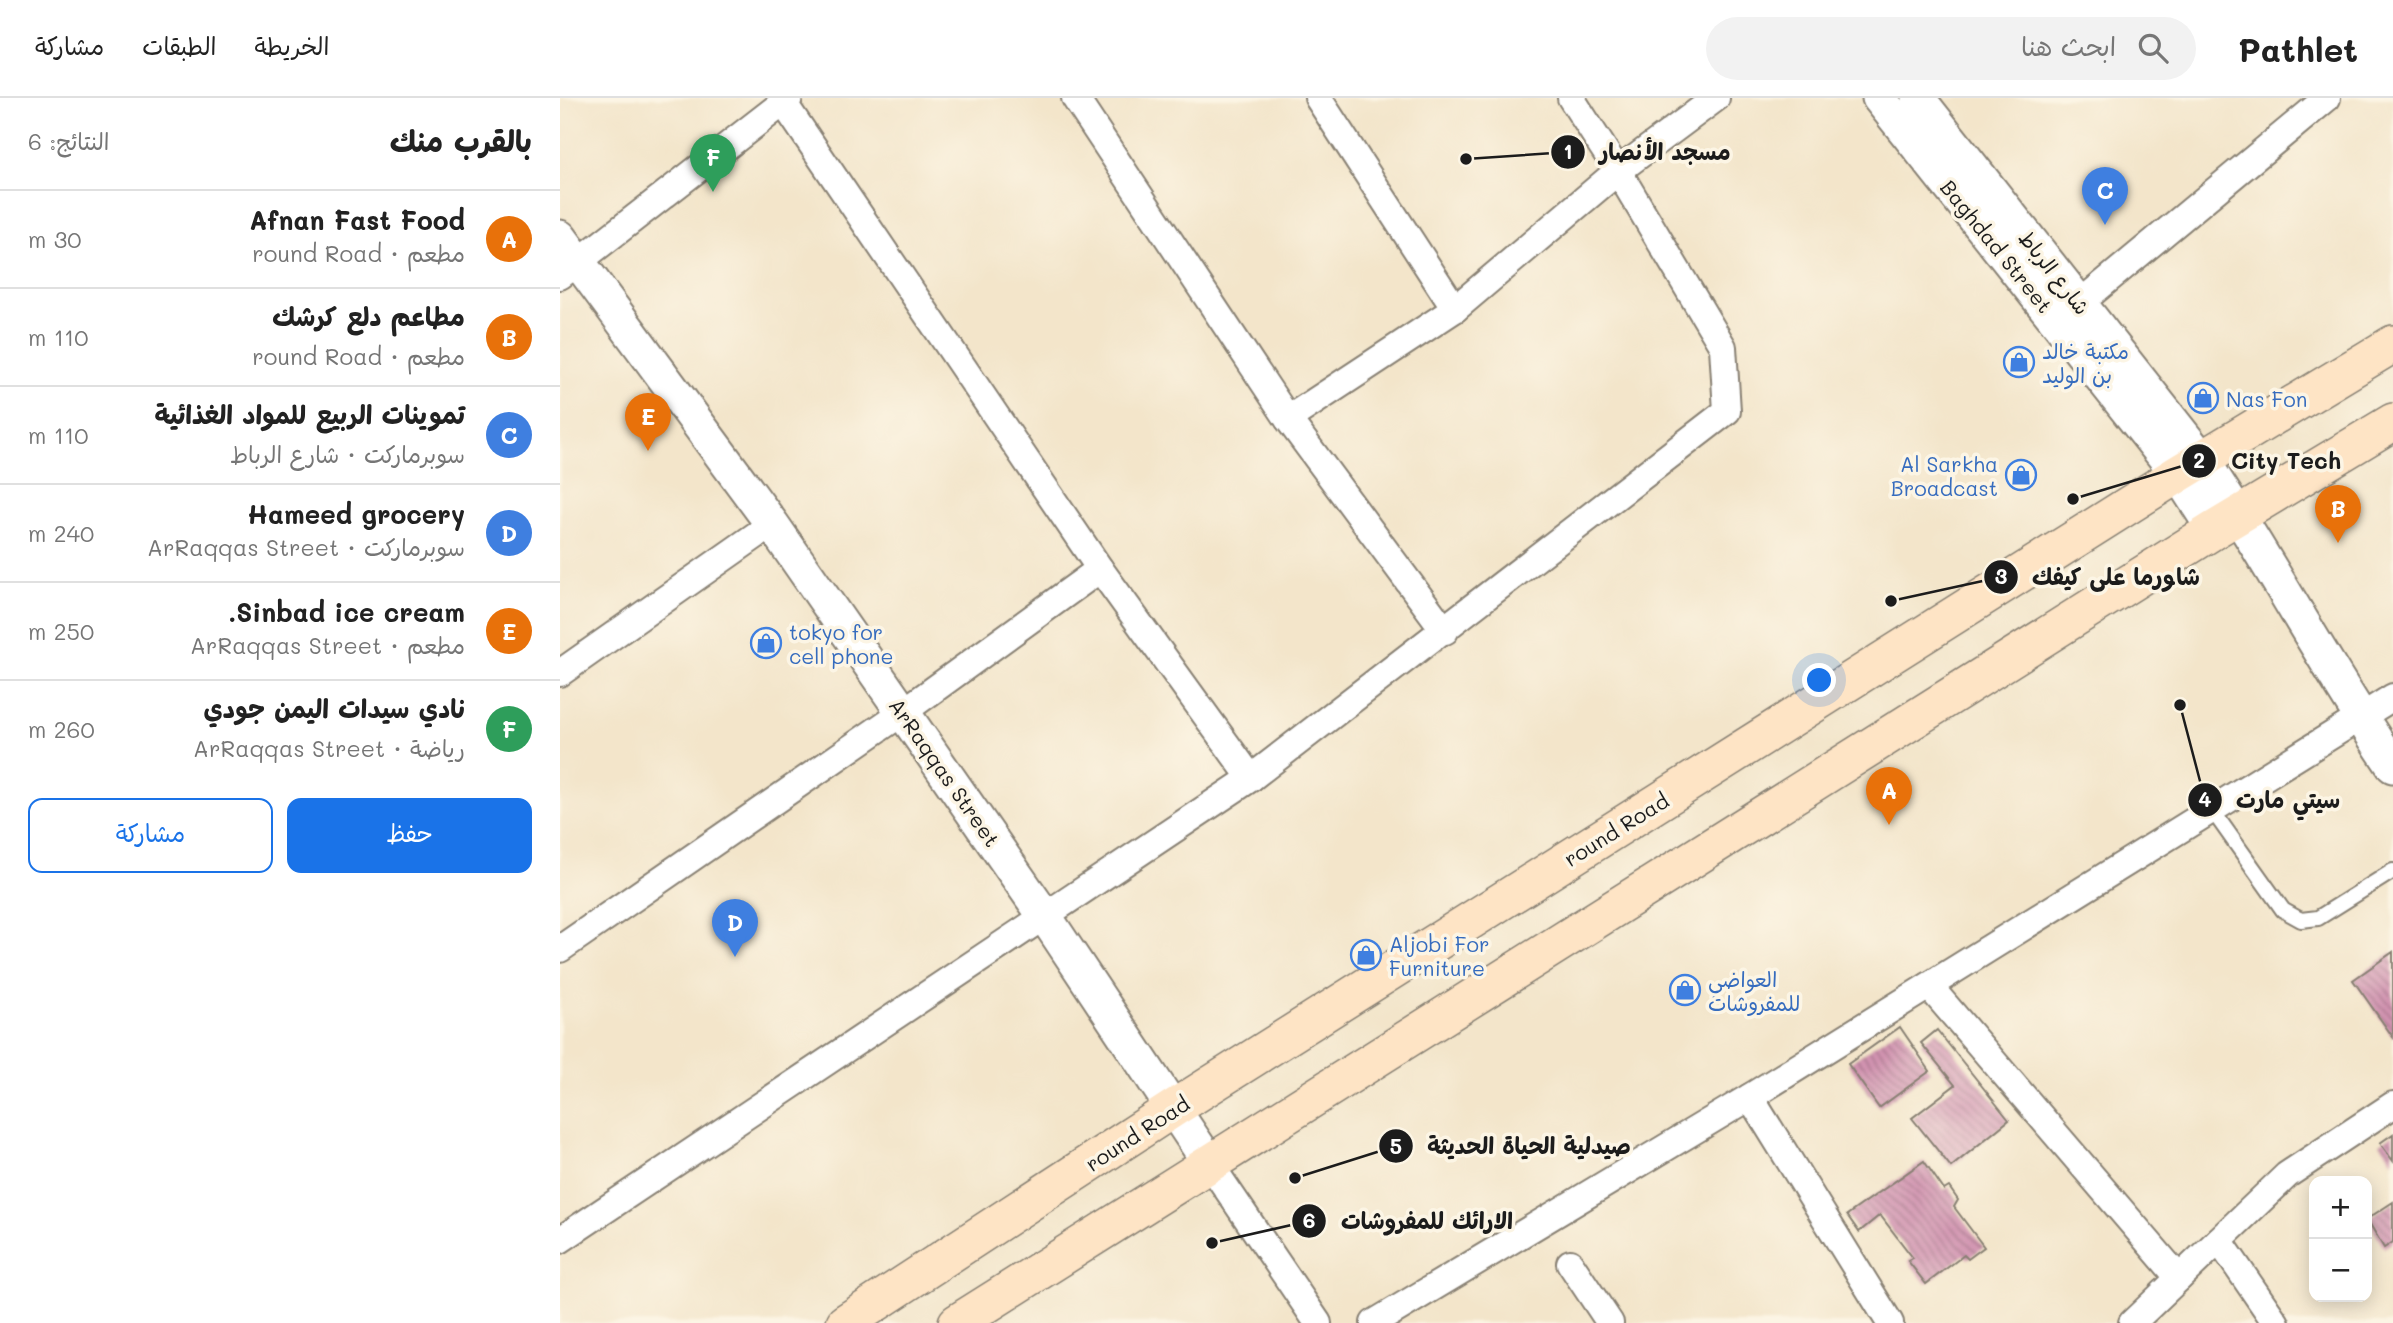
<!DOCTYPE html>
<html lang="ar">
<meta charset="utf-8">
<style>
:root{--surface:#fff;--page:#f2f2f2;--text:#222;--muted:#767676;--line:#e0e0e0;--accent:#1a73e8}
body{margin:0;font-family:Mali,"Playpen Sans Arabic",sans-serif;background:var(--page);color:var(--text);direction:rtl}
.controls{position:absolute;right:21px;bottom:21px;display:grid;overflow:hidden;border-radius:14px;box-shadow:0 4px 18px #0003}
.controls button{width:63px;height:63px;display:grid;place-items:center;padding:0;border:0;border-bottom:2px solid var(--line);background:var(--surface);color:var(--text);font:35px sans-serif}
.you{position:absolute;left:1260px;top:583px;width:24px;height:24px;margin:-18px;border:5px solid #fff;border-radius:50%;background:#1a73e8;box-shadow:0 0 0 10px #1a73e833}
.badge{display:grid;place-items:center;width:46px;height:46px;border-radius:50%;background:var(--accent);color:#fff;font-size:23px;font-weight:700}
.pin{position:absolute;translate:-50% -58px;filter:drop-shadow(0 2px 4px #0008)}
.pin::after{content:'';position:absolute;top:37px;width:24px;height:21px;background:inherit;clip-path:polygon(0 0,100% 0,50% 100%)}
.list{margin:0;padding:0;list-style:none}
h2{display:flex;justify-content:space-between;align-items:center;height:91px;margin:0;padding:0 28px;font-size:30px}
h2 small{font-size:23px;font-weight:400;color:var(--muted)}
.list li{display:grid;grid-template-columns:46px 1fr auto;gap:21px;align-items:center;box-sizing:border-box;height:98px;padding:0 28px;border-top:2px solid var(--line)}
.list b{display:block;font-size:26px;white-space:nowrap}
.list p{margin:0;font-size:23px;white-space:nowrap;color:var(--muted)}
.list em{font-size:23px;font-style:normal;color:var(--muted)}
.actions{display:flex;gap:14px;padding:21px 28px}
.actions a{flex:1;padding:16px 0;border:2px solid var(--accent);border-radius:14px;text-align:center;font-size:24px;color:var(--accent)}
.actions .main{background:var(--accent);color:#fff}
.icon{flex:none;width:38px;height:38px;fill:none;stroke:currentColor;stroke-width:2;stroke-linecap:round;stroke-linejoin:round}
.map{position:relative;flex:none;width:1833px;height:1225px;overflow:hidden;direction:ltr}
header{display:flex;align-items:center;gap:42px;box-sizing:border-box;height:98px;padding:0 35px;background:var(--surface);border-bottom:2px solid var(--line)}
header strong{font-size:33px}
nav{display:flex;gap:38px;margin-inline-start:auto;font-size:24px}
.search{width:490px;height:63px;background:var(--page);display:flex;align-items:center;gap:18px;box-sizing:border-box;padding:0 24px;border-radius:38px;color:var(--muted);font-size:26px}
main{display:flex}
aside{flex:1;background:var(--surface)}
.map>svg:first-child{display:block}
.building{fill:url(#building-back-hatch)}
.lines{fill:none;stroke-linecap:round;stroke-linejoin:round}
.service-casing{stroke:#888073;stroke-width:18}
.minor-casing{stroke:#888073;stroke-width:30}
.tertiary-casing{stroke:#888073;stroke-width:37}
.secondary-casing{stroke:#888073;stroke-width:40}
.service{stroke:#fff;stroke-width:14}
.minor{stroke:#fff;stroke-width:26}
.tertiary{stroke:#fff;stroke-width:33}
.secondary{stroke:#fee4c5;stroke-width:37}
.labels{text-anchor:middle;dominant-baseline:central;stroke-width:7;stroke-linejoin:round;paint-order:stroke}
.street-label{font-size:21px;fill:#1c1c1c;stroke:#fcf5e5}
.shop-label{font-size:21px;fill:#366cbe;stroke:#fcf5e5;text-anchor:start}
.leader{fill:none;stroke:#1c1c1c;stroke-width:2.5}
.callout-dot{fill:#1c1c1c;stroke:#fcf5e5;stroke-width:2.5}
.mark-label{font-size:21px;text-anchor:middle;font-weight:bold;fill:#fff}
.callout-label{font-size:23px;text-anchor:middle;font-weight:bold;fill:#1c1c1c;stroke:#fcf5e5;stroke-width:7;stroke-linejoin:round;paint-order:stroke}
</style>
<header>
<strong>Pathlet</strong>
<div class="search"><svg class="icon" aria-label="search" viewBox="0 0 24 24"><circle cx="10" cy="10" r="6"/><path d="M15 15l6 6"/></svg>ابحث هنا</div>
<nav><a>الخريطة</a><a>الطبقات</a><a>مشاركة</a></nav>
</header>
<main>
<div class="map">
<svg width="1833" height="1225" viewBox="0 0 1833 1225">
<defs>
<pattern id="building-back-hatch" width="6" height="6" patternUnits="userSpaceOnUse" patternTransform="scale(1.75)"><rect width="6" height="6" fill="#d193b0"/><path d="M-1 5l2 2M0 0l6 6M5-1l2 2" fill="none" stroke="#a9778e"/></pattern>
</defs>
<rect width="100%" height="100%" fill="#fcf5e5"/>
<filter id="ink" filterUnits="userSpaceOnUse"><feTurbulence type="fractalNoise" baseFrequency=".0143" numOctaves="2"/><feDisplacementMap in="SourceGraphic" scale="14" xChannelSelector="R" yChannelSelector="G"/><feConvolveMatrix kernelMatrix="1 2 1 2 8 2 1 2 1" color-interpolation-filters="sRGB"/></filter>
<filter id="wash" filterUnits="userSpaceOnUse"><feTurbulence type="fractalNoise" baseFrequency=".00686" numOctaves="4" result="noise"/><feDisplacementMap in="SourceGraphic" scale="28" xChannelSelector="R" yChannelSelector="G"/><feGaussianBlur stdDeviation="1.57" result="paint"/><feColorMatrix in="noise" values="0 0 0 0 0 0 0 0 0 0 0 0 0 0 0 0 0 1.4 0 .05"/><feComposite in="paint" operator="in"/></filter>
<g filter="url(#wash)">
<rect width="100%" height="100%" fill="#f3e5ca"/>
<g id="blocks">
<g class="building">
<path d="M 1833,854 L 1833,939 L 1793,882 Z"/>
<path d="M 1340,929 L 1370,973 L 1319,1010 L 1288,966 Z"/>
<path d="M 1377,932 L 1449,1022 L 1391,1069 L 1352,1020 L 1395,987 L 1361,945 Z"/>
<path d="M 1833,1036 L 1833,1063 L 1820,1045 Z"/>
<path d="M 1364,1063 L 1384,1092 L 1389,1089 L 1398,1102 L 1394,1109 L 1424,1149 L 1408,1161 L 1404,1157 L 1366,1186 L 1348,1163 L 1353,1160 L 1320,1117 L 1299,1134 L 1287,1117 Z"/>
<path d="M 1833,1104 L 1833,1144 L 1824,1150 L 1807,1121 Z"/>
</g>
</g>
</g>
<g filter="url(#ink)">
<use href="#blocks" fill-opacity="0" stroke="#888073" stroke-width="2"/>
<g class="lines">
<g class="service-casing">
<path id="service" d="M 1652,712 L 1723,812 L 1741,822 L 1758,820 L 1833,773"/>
</g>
<g class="minor-casing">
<g id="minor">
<path d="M 515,0 L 728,321 L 885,533"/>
<path d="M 758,0 L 895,211"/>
<path d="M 223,4 L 540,471 L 691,680"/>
<path d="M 0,178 L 229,0"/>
<path d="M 1520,205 L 1767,0"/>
<path d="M 728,321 L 895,211 L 1058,73 L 1156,0"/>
<path d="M 0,575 L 212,426"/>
<path d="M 0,851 L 343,614 L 540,471"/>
<path d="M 1369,888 L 1619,1180"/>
<path d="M 1190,999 L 1330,1225"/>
<path d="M 648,1063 L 758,1225"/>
<path d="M 0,1142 L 691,680 L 1167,313 L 1163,249 L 1058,73 L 1011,0"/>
<path d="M 1659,1142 L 1716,1225"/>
<path d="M 1010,1165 L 1050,1225"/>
<path d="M 814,1225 L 1190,999 L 1833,599"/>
<path d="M 1572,1225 L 1727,1077 L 1833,1007"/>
</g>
</g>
<g class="tertiary-casing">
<g id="tertiary">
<path d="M 1319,0 L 1618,376 L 1654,432"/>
<path d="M 1358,0 L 1642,361 C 1709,462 1765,568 1833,668"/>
<path d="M 0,139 L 212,426 L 486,820 L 648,1063"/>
</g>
</g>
<g class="secondary-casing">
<g id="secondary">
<path d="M 285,1225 L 614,1010 L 1618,376 L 1833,246"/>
<path d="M 397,1225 L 1654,432 L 1833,324"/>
</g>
</g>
<use href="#service" class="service"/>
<use href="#minor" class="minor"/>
<use href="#tertiary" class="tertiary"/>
<use href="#secondary" class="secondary"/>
</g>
</g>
<defs>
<g id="shop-ring" transform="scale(1.575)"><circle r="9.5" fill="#fcf5e5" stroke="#3f7fe0" stroke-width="1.5"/><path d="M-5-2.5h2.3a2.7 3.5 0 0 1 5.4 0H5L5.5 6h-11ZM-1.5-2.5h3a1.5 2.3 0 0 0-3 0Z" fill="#3f7fe0"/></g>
</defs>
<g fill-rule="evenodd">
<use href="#shop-ring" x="1459" y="264"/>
<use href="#shop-ring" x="1643" y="300"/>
<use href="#shop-ring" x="1461" y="377"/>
<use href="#shop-ring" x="206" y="545"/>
<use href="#shop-ring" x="806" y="857"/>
<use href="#shop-ring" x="1125" y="892"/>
</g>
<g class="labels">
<g class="street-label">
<text transform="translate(1437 148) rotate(51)">Baghdad Street</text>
<text transform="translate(1495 174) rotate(52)">شارع الرباط</text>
<text transform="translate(385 674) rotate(55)">ArRaqqas Street</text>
<text transform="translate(1056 731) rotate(-32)">round Road</text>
<text transform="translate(577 1035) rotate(-33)">round Road</text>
</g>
<g class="shop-label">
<text x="1482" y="252">مكتبة خالد<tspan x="1482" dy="24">بن الوليد</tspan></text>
<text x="1666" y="300">Nas Fon</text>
<text x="1438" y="365" text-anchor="end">Al Sarkha<tspan x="1438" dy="24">Broadcast</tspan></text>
<text x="229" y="533">tokyo for<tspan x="229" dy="24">cell phone</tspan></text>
<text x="829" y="845">Aljobi For<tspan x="829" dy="24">Furniture</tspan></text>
<text x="1148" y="880">العواضي<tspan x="1148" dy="24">للمفروشات</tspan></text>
</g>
</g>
<path class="leader" d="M906 61L1008 54M1513 401L1639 363M1331 503L1441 479M1620 607L1645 702M735 1080L836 1048M652 1145L749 1123"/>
<g class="callout-dot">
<circle cx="906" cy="61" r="7"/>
<circle cx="1513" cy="401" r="7"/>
<circle cx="1331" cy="503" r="7"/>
<circle cx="1620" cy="607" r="7"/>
<circle cx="735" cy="1080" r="7"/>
<circle cx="652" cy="1145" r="7"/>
<circle cx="1008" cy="54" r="18"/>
<circle cx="1639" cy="363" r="18"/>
<circle cx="1441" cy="479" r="18"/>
<circle cx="1645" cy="702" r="18"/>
<circle cx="836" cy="1048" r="18"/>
<circle cx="749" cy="1123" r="18"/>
</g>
<g class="mark-label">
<text x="1008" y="61">1</text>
<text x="1639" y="370">2</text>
<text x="1441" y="486">3</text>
<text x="1645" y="709">4</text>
<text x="836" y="1056">5</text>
<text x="749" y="1130">6</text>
</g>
<g class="callout-label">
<text x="1105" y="62">مسجد الأنصار</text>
<text x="1726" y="371">City Tech</text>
<text x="1556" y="487">شاورما على كيفك</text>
<text x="1728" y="710">سيتي مارت</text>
<text x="969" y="1056">صيدلية الحياة الحديثة</text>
<text x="867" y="1131">الارائك للمفروشات</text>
</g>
</svg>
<div class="controls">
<button>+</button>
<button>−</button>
</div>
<div class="you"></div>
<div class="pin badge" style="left:1329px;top:727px;background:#e8710a">A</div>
<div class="pin badge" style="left:1778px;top:445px;background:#e8710a">B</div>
<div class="pin badge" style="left:1545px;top:127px;background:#3f7fe0">C</div>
<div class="pin badge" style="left:175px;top:859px;background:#3f7fe0">D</div>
<div class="pin badge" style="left:88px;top:353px;background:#e8710a">E</div>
<div class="pin badge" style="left:153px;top:94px;background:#2e9e5b">F</div>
</div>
<aside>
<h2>بالقرب منك<small>النتائج: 6</small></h2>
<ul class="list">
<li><span class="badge" style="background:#e8710a">A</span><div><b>Afnan Fast Food</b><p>مطعم · round Road</p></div><em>30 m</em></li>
<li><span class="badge" style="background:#e8710a">B</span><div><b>مطاعم دلع كرشك</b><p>مطعم · round Road</p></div><em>110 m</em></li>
<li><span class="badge" style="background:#3f7fe0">C</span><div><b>تموينات الربيع للمواد الغذائية</b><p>سوبرماركت · شارع الرباط</p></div><em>110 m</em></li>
<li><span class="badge" style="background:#3f7fe0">D</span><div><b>Hameed grocery</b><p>سوبرماركت · ArRaqqas Street</p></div><em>240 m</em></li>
<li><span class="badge" style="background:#e8710a">E</span><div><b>Sinbad ice cream.</b><p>مطعم · ArRaqqas Street</p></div><em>250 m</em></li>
<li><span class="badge" style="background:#2e9e5b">F</span><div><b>نادي سيدات اليمن جودي</b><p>رياضة · ArRaqqas Street</p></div><em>260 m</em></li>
</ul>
<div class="actions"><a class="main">حفظ</a><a>مشاركة</a></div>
</aside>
</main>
